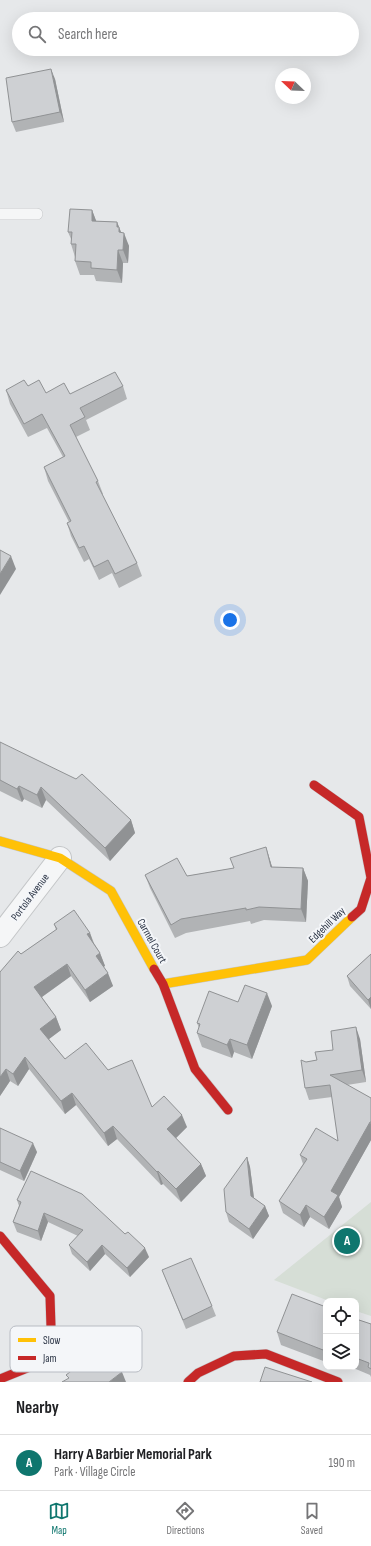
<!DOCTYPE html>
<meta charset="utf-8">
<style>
:root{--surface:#fff;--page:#f6f6f6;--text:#202124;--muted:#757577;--line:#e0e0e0;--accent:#0f766e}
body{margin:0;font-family:"Sofia Sans Condensed",sans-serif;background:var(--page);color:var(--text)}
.controls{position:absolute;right:12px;bottom:12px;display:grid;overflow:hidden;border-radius:8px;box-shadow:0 4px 16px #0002}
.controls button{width:36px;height:36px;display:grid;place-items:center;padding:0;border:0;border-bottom:1px solid var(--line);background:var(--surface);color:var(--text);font:20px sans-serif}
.compass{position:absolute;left:275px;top:68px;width:36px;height:36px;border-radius:50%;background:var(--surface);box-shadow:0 4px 16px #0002;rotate:293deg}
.you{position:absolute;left:230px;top:620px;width:14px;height:14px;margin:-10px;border:3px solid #fff;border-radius:50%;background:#1a73e8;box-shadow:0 0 0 6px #1a73e833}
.badge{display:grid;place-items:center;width:26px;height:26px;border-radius:50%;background:var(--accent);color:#fff;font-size:13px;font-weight:700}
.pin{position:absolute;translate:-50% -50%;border:2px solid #fff;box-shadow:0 1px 4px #0006}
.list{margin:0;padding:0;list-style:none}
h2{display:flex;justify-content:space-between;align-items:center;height:52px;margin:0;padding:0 16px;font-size:17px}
h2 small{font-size:13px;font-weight:400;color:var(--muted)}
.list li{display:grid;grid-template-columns:26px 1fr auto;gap:12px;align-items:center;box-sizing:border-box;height:56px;padding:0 16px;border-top:1px solid var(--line)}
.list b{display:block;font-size:15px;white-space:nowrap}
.list p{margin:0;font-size:13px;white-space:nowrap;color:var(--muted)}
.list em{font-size:13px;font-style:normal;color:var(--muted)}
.icon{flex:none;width:22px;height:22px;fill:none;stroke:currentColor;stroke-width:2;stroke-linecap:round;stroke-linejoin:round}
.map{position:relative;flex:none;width:371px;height:1382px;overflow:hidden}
.search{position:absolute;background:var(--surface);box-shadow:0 4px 16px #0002;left:12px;right:12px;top:12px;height:44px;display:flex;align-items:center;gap:10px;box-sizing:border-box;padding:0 14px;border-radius:22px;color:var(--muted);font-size:15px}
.sheet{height:108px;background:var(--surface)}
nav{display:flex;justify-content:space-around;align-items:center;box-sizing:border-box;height:56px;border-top:1px solid var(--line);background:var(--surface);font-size:11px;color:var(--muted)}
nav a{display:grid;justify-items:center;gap:2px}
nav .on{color:var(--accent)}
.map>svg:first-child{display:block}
.green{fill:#d6ded6}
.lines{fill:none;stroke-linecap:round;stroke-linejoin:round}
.lane-casing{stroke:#c4c6c8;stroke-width:12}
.street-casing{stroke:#c4c6c8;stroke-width:24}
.slow-casing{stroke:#c4c6c8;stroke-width:10}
.jam-casing{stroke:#c4c6c8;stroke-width:10}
.lane{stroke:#f5f6f7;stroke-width:11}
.street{stroke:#f5f6f7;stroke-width:22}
.slow{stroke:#ffc107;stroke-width:9}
.jam{stroke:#c62828;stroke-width:9}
.wall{fill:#b1b3b5}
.shaded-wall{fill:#909294}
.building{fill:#ced0d3;stroke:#909294}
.labels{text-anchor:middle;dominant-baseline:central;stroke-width:4;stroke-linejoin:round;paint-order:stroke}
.street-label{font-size:11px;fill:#2b3445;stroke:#f4f6f9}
.key{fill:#f4f6f9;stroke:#b8bcc3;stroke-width:1}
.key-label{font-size:11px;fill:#2b3445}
</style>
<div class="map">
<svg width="371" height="1382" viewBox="0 0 371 1382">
<rect width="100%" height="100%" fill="#e6e8ea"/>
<path class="green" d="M 371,1202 L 371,1316 L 356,1311 L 356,1301 L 329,1301 L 274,1280 Z"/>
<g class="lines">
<g class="lane-casing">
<path id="lane" d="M 0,214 L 37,214"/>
</g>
<g class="street-casing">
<path id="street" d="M 0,936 L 60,858"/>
</g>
<g class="slow-casing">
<g id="slow">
<path d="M 0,841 L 60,858 L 111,891 L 154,969"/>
<path d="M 163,984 L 307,960 L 352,917"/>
</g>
</g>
<g class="jam-casing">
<g id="jam">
<path d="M 314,785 L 359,817 L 371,878 L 361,909 L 352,917"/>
<path d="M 154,969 L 163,984 L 195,1069 L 228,1110"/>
<path d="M 0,1236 L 50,1296 L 52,1358 L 0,1379"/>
<path d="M 188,1382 L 198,1373 L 234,1356 L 266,1354 L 338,1382"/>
</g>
</g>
<use href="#lane" class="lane"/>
<use href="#street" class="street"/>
<use href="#slow" class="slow"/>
<use href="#jam" class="jam"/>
</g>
<g class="wall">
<path d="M 55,79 L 64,122 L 16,132 L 12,122 Z"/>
<path d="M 92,210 L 96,221 L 117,222 L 121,232 L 129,246 L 128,263 L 123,263 L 122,283 L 96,281 L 94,275 L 80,275 L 75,261 L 75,257 L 71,244 L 71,239 L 68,232 Z"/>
<path d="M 28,386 L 46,393 L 70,394 L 123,386 L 127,399 L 86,420 L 90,430 L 76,437 L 98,481 L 103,494 L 102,494 L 137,563 L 142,576 L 119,588 L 112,573 L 99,580 L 89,559 L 84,562 L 71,536 L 67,523 L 69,522 L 48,481 L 44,467 L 63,457 L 47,428 L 28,437 L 10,404 L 6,390 Z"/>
<path d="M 0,742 L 131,820 L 135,833 L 110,861 L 46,800 L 42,808 L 24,799 L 22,802 L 0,791 Z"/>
<path d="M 266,847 L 272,867 L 303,868 L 308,881 L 306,922 L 264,920 L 251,924 L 250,921 L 186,933 L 175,938 L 150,888 L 145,875 L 187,876 L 234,868 Z"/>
<path d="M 54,924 L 90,933 L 94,943 L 100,953 L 105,966 L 103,967 L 113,986 L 90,1002 L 71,976 L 42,997 L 56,1017 L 61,1030 L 49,1039 L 65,1059 L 108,1070 L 152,1107 L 187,1127 L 176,1138 L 201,1164 L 206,1176 L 181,1202 L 163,1184 L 161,1185 L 117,1139 L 108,1146 L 76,1105 L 65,1114 L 29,1069 L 18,1086 L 10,1081 L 0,1096 L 21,954 L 56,930 Z"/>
<path d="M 371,954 L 371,1009 L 350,986 L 347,976 Z"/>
<path d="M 238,1002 L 272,1006 L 252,1059 L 234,1052 L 232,1058 L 202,1047 L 197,1033 L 199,1028 L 197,1023 Z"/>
<path d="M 360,1039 L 366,1082 L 347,1085 L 371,1098 L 371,1140 L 339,1197 L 342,1207 L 329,1229 L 310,1217 L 304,1227 L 283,1213 L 279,1201 L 303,1164 L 300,1155 L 338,1141 L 332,1097 L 309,1100 L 305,1088 L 306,1062 L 317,1060 L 333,1050 Z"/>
<path d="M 0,1128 L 37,1152 L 24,1181 L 0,1170 Z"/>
<path d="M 247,1157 L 250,1167 L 254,1198 L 265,1206 L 269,1216 L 253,1239 L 229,1222 L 226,1212 Z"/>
<path d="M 17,1200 L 149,1257 L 130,1277 L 105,1254 L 90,1271 L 72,1254 L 69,1245 L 78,1236 L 48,1222 L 41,1241 L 17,1232 L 13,1222 L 19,1206 Z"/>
<path d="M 162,1270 L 212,1306 L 216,1316 L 186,1329 Z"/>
<path d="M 326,1307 L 326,1362 L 281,1345 L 277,1332 Z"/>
<path d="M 356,1319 L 371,1324 L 371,1377 L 370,1375 L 351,1367 L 356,1367 Z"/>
</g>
<g class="shaded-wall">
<path d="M 51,69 L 55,79 L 64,122 L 60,112 Z"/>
<path d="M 92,210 L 97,223 L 92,221 Z"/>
<path d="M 117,222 L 124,240 L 123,246 L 117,227 Z"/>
<path d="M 124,233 L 129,246 L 128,263 L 123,250 Z"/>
<path d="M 118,250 L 123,263 L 122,283 L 117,270 Z"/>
<path d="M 11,556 L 16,569 L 0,595 L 0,574 Z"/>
<path d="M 19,786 L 24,799 L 22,802 L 17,789 Z"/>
<path d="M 41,787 L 46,800 L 42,808 L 37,795 Z"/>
<path d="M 131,820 L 135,833 L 110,861 L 105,848 Z"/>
<path d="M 266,847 L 270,860 L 276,880 L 271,867 Z"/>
<path d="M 303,868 L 308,881 L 306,922 L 301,909 Z"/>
<path d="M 90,933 L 94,945 L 87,934 Z"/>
<path d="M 100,953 L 105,966 L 100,969 L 96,956 Z"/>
<path d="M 67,964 L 71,976 L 39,999 L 34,987 Z"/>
<path d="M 108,973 L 113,986 L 90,1002 L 85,990 Z"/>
<path d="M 267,993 L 272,1006 L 252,1059 L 247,1045 Z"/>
<path d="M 371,997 L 371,1009 L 368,1000 Z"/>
<path d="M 56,1017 L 61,1030 L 45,1042 L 40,1029 Z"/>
<path d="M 356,1027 L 360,1039 L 366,1082 L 362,1070 Z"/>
<path d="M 230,1039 L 234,1052 L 232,1058 L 227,1045 Z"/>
<path d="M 25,1057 L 29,1069 L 18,1086 L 13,1074 Z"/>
<path d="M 6,1069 L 10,1081 L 0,1096 L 0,1077 Z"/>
<path d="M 72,1093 L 76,1105 L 65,1114 L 61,1101 Z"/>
<path d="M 182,1115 L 187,1127 L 172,1142 L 167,1129 Z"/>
<path d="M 370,1122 L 371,1124 L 371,1140 L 339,1197 L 342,1207 L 329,1229 L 324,1217 L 331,1191 Z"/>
<path d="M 113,1126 L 117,1139 L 108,1146 L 104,1133 Z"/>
<path d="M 33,1143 L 37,1152 L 24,1181 L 20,1171 Z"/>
<path d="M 247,1157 L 250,1167 L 255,1206 L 251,1196 Z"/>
<path d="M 201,1164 L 206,1176 L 181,1202 L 176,1189 Z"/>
<path d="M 158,1171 L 163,1184 L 161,1185 L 157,1172 Z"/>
<path d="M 306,1205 L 310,1217 L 304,1227 L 300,1215 Z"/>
<path d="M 265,1206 L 269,1216 L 253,1239 L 249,1229 Z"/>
<path d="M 44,1213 L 48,1222 L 41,1241 L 38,1231 Z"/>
<path d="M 102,1245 L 105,1254 L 90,1271 L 87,1262 Z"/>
<path d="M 145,1248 L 149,1257 L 130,1277 L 127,1268 Z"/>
<path d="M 325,1345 L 326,1349 L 326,1358 L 323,1350 Z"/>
<path d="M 122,1372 L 126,1382 L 109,1382 Z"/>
</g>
<g class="building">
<path d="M 51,69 L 60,112 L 12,122 L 6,78 Z"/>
<path d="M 70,209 L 92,210 L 92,221 L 117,222 L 117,227 L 119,227 L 119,232 L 124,233 L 123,250 L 118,250 L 117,270 L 91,268 L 91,262 L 75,261 L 76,244 L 71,244 L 72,232 L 68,232 Z"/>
<path d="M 115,372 L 123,386 L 80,408 L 85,417 L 70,425 L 98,481 L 96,482 L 137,563 L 115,574 L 108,560 L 94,567 L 84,546 L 79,548 L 67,523 L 71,521 L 44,467 L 65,456 L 42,414 L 24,424 L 6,390 L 24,380 L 28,386 L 39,380 L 46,393 L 64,383 L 70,394 Z"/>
<path d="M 0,550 L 11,556 L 0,574 Z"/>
<path d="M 0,742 L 76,779 L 82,774 L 131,820 L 105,848 L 41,787 L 37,795 L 19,786 L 17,789 L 0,780 Z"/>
<path d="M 266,847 L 271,867 L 303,868 L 301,909 L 259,907 L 246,910 L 246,908 L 181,919 L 171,925 L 145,875 L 177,858 L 187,876 L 234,868 L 230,858 Z"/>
<path d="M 74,910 L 90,933 L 87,934 L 100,953 L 96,956 L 108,973 L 85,990 L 67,964 L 34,987 L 56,1017 L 40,1029 L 65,1059 L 86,1043 L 108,1070 L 132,1060 L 152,1107 L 164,1096 L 182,1115 L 167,1129 L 201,1164 L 176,1189 L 158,1171 L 157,1172 L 113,1126 L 104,1133 L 72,1093 L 61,1101 L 25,1057 L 13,1074 L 6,1069 L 0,1077 L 0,972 L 18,951 L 21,954 L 57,929 L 54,924 Z"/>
<path d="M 371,954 L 371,997 L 368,1000 L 347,976 Z"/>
<path d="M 245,985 L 267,993 L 247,1045 L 230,1039 L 227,1045 L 197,1033 L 200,1024 L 197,1023 L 209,991 L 238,1002 Z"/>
<path d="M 356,1027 L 362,1070 L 330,1075 L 371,1098 L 371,1122 L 370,1122 L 331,1191 L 338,1195 L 324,1217 L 306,1205 L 300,1215 L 279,1201 L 307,1159 L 300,1155 L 316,1128 L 338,1141 L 330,1085 L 305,1088 L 301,1060 L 306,1062 L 317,1060 L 315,1052 L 333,1050 L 331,1031 Z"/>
<path d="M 0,1128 L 33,1143 L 20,1171 L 0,1162 Z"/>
<path d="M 247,1157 L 251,1196 L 265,1206 L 249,1229 L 226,1212 L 224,1189 Z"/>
<path d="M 31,1171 L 82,1194 L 125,1234 L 128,1232 L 145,1248 L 127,1268 L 102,1245 L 87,1262 L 69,1245 L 83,1230 L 44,1213 L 38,1231 L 13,1222 L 21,1202 L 17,1200 Z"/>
<path d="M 191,1258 L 212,1306 L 183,1320 L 162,1270 Z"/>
<path d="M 292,1294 L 326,1307 L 326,1346 L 325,1345 L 323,1350 L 277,1332 Z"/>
<path d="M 356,1319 L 371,1324 L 371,1369 L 368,1367 L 369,1363 L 356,1358 Z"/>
<path d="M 103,1347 L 122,1372 L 109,1382 L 62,1382 L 69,1378 L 66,1375 Z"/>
<path d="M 265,1367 L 312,1382 L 260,1382 Z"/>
</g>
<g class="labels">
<g class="street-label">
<text transform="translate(30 897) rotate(-53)">Portola Avenue</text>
<text transform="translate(327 925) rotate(-44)">Edgehill Way</text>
<text transform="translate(152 941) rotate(61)">Carmel Court</text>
</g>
</g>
<rect x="10" y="1326" width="132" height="46" rx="6" class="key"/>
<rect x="18" y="1338" width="18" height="4" fill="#ffc107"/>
<rect x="18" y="1356" width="18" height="4" fill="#c62828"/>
<g class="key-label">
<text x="43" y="1344">Slow</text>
<text x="43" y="1362">Jam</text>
</g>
</svg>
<div class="controls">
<button><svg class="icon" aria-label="locate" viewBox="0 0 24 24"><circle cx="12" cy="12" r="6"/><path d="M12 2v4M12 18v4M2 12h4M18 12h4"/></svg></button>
<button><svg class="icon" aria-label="layers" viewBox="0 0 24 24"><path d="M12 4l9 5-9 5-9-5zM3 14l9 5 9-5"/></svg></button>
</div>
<svg class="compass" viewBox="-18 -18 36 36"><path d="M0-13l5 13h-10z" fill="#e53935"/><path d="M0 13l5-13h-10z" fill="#757577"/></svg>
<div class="you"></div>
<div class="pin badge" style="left:347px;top:1241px">A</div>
<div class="search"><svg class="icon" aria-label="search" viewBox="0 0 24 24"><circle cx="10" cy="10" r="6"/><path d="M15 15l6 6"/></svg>Search here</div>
</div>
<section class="sheet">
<h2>Nearby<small></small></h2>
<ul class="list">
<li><span class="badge">A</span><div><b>Harry A Barbier Memorial Park</b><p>Park · Village Circle</p></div><em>190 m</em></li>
</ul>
</section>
<nav>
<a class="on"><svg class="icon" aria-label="map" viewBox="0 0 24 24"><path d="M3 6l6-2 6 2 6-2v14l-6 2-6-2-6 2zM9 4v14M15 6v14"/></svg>Map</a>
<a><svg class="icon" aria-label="directions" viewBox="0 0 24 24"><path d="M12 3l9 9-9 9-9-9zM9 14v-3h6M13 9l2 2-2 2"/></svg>Directions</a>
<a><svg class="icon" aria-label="saved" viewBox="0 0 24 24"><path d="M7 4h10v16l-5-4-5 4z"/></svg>Saved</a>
</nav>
